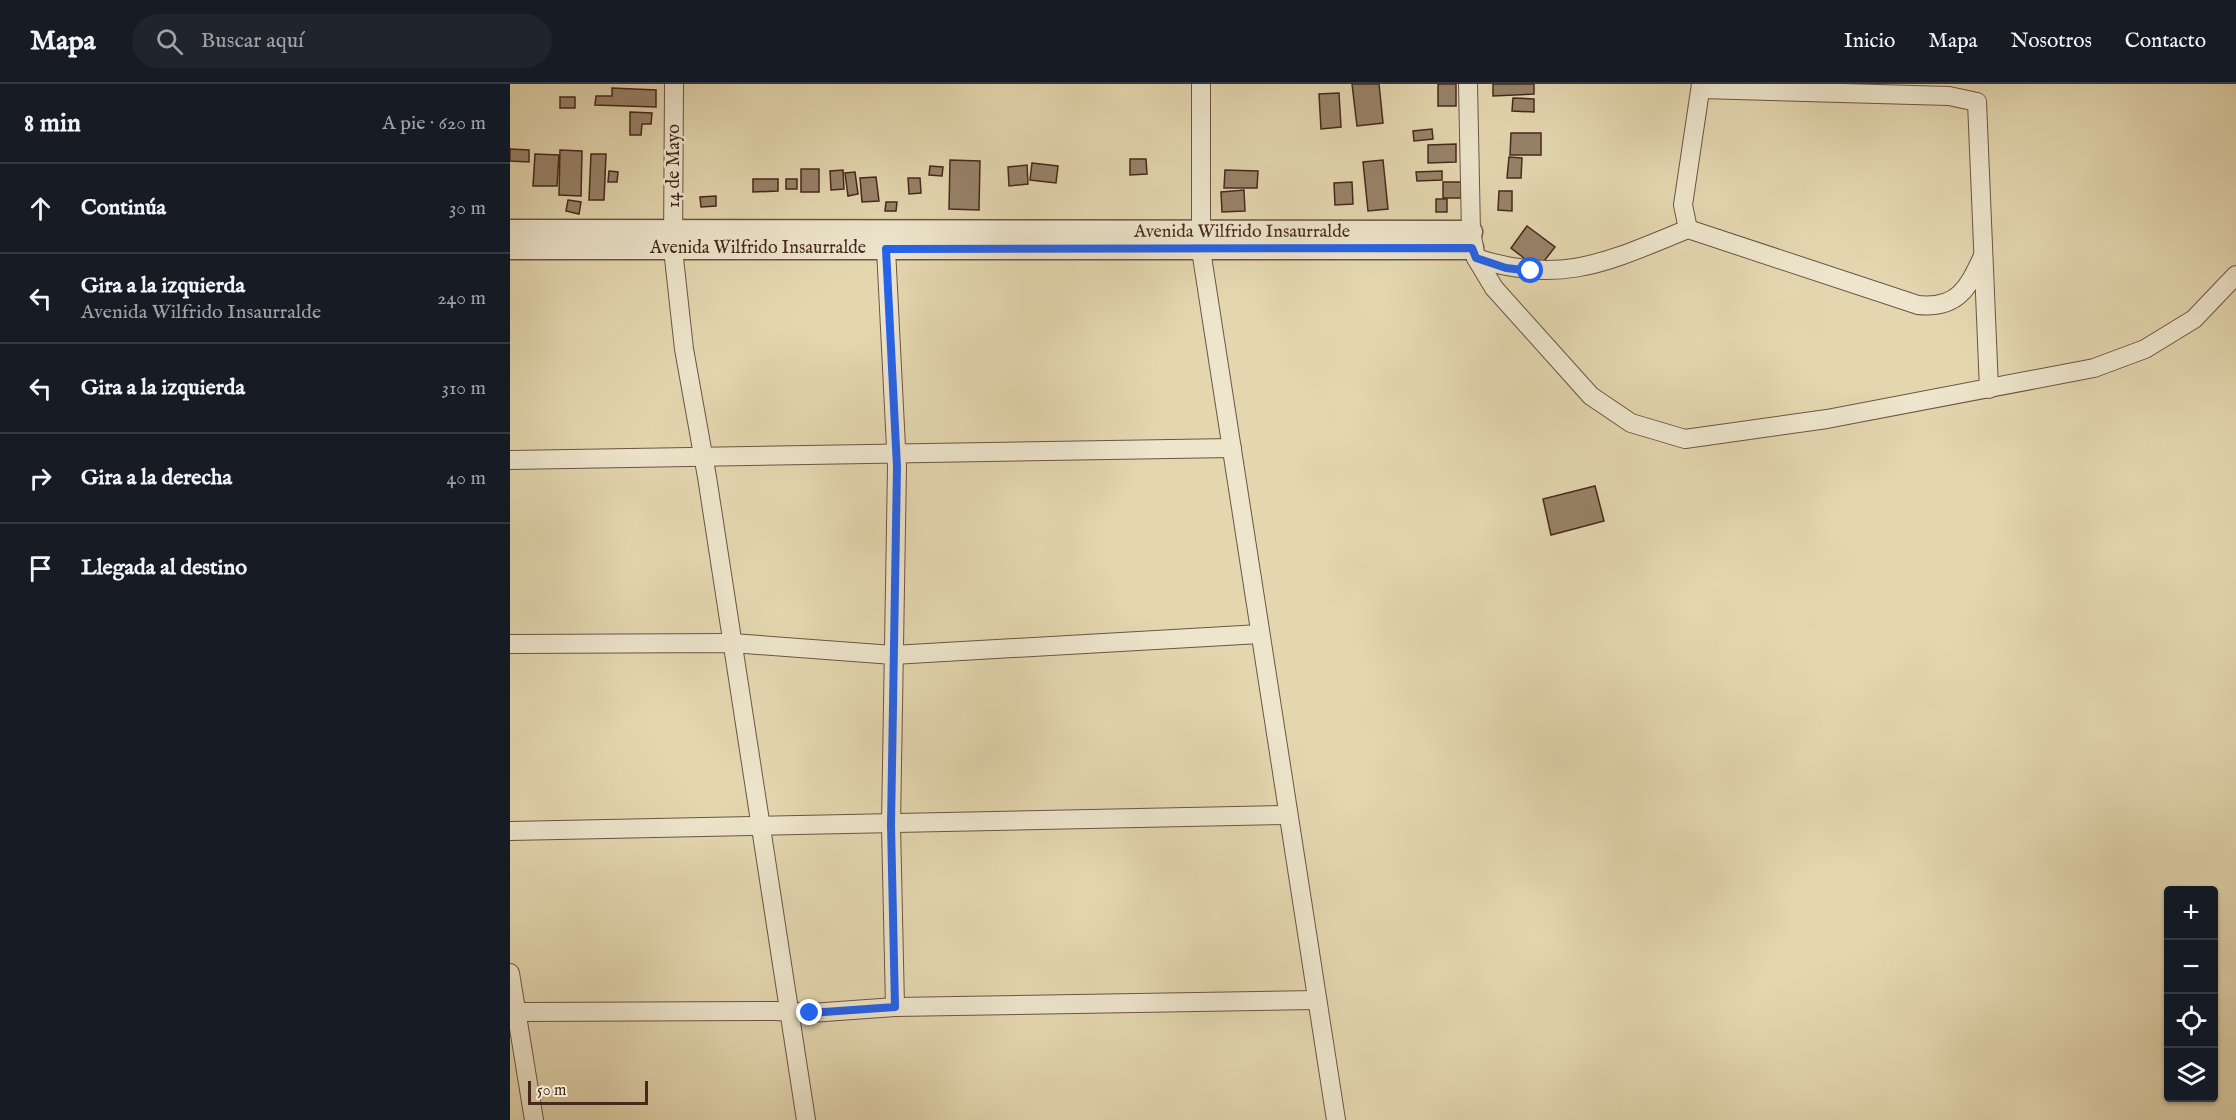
<!DOCTYPE html>
<html lang="es">
<meta charset="utf-8">
<style>
:root{--surface:#171b24;--page:#20242c;--text:#f1f3f6;--muted:#9ea1a6;--line:#363941}
body{margin:0;font-family:"IM FELL English",serif;background:var(--page);color:var(--text)}
.controls{position:absolute;right:18px;bottom:18px;display:grid;overflow:hidden;border-radius:6px;box-shadow:0 2px 4px #0004}
.controls button{width:54px;height:54px;display:grid;place-items:center;padding:0;border:0;border-bottom:2px solid var(--line);background:var(--surface);color:var(--text);font:30px sans-serif}
.scale{position:absolute;left:18px;bottom:15px;width:120px;box-sizing:border-box;padding-left:6px;border:3px solid #46281d;border-top:0;font-size:16px;line-height:21px;white-space:nowrap;color:#46281d;-webkit-text-stroke:4px #ede5cc;paint-order:stroke}
.stop{position:absolute;width:18px;height:18px;margin:-14px;border:4px solid #2563eb;border-radius:50%;background:#fff}
.stop.end{background:#2563eb;border-color:#fff;box-shadow:0 2px 6px #0008}
.list{margin:0;padding:0;list-style:none}
h2{display:flex;justify-content:space-between;align-items:center;height:78px;margin:0;padding:0 24px;font-size:26px}
h2 small{font-size:20px;font-weight:400;color:var(--muted)}
.list li{display:grid;grid-template-columns:39px 1fr auto;gap:18px;align-items:center;box-sizing:border-box;height:90px;padding:0 24px;border-top:2px solid var(--line)}
.list b{display:block;font-size:22px;white-space:nowrap}
.list p{margin:0;font-size:20px;white-space:nowrap;color:var(--muted)}
.list em{font-size:20px;font-style:normal;color:var(--muted)}
.icon{flex:none;width:33px;height:33px;fill:none;stroke:currentColor;stroke-width:2;stroke-linecap:round;stroke-linejoin:round}
.map{position:relative;flex:none;width:1726px;height:1036px;overflow:hidden}
header{display:flex;align-items:center;gap:36px;box-sizing:border-box;height:84px;padding:0 30px;background:var(--surface);border-bottom:2px solid var(--line)}
header strong{font-size:28px}
nav{display:flex;gap:33px;margin-inline-start:auto;font-size:21px}
.search{width:420px;height:54px;background:var(--page);display:flex;align-items:center;gap:15px;box-sizing:border-box;padding:0 21px;border-radius:33px;color:var(--muted);font-size:22px}
main{display:flex}
aside{flex:1;background:var(--surface)}
.map>svg:first-child{display:block}
.building{fill:#988369;stroke:#46281d;stroke-width:1.5}
.lines{fill:none;stroke-linecap:round;stroke-linejoin:round}
.minor-casing{stroke:#6e5442;stroke-width:20}
.tertiary-casing{stroke:#6e5442;stroke-width:25}
.minor{stroke:#ede5cc;stroke-width:18}
.tertiary{stroke:#ede5cc;stroke-width:22}
.route{stroke:#2563eb;stroke-width:8}
.labels{text-anchor:middle;dominant-baseline:central;stroke-width:5;stroke-linejoin:round;paint-order:stroke}
.street-label{font-size:18px;fill:#46281d;stroke:#ede5cc}
</style>
<header>
<strong>Mapa</strong>
<div class="search"><svg class="icon" aria-label="search" viewBox="0 0 24 24"><circle cx="10" cy="10" r="6"/><path d="M15 15l6 6"/></svg>Buscar aquí</div>
<nav><a>Inicio</a><a>Mapa</a><a>Nosotros</a><a>Contacto</a></nav>
</header>
<main>
<aside>
<h2>8 min<small>A pie · 620 m</small></h2>
<ul class="list">
<li><svg class="icon" aria-label="ahead" viewBox="0 0 24 24"><path d="M12 20V5M6 11l6-6 6 6"/></svg><div><b>Continúa</b></div><em>30 m</em></li>
<li><svg class="icon" aria-label="left" viewBox="0 0 24 24"><path d="M17 20v-9H6M10 6l-5 5 5 5"/></svg><div><b>Gira a la izquierda</b><p>Avenida Wilfrido Insaurralde</p></div><em>240 m</em></li>
<li><svg class="icon" aria-label="left" viewBox="0 0 24 24"><path d="M17 20v-9H6M10 6l-5 5 5 5"/></svg><div><b>Gira a la izquierda</b></div><em>310 m</em></li>
<li><svg class="icon" aria-label="right" viewBox="0 0 24 24"><path d="M7 20v-9h11M14 6l5 5-5 5"/></svg><div><b>Gira a la derecha</b></div><em>40 m</em></li>
<li><svg class="icon" aria-label="arrive" viewBox="0 0 24 24"><path d="M6 21V4h12l-3 4 3 4H6"/></svg><div><b>Llegada al destino</b></div></li>
</ul>
</aside>
<div class="map">
<svg width="1726" height="1036" viewBox="0 0 1726 1036">
<rect width="100%" height="100%" fill="#e4d7b0"/>
<filter id="stains"><feTurbulence type="fractalNoise" baseFrequency=".00333" numOctaves="4"/><feColorMatrix values="0 0 0 0 .2 0 0 0 0 .09 0 0 0 0 .02 0 0 0 .5 -.17"/></filter>
<radialGradient id="worn" r=".72"><stop offset=".6" stop-color="#630" stop-opacity="0"/><stop offset="1" stop-color="#630" stop-opacity=".3"/></radialGradient>
<g class="building">
<path d="M 842,0 L 869,0 L 873,39 L 847,42 Z"/>
<rect x="928" y="0" width="18" height="22"/>
<path d="M 983,0 L 1024,0 L 1024,10 L 983,12 Z"/>
<path d="M 102,4 L 146,6 L 146,23 L 85,21 L 86,12 L 102,12 Z"/>
<path d="M 829,9 L 831,43 L 811,45 L 809,10 Z"/>
<rect x="50" y="13" width="15" height="11"/>
<path d="M 1003,14 L 1024,15 L 1024,28 L 1002,27 Z"/>
<path d="M 120,28 L 142,29 L 141,40 L 132,40 L 131,51 L 120,51 Z"/>
<path d="M 922,45 L 923,55 L 904,57 L 903,47 Z"/>
<path d="M 1001,49 L 1031,49 L 1031,71 L 1000,71 Z"/>
<path d="M 946,60 L 946,78 L 918,79 L 918,61 Z"/>
<path d="M 0,65 L 19,66 L 19,78 L 0,77 Z"/>
<path d="M 50,66 L 72,67 L 71,112 L 49,111 Z"/>
<path d="M 25,70 L 49,71 L 47,102 L 23,102 Z"/>
<path d="M 81,70 L 96,70 L 94,116 L 79,116 Z"/>
<path d="M 999,73 L 1012,74 L 1011,94 L 997,94 Z"/>
<path d="M 620,75 L 636,75 L 637,90 L 620,91 Z"/>
<path d="M 440,76 L 470,77 L 469,126 L 439,125 Z"/>
<path d="M 873,76 L 878,125 L 858,127 L 853,78 Z"/>
<path d="M 522,79 L 548,82 L 546,99 L 520,96 Z"/>
<path d="M 517,81 L 518,100 L 499,102 L 498,83 Z"/>
<path d="M 420,82 L 433,83 L 432,92 L 419,91 Z"/>
<rect x="291" y="85" width="18" height="23"/>
<path d="M 333,86 L 334,105 L 321,106 L 320,87 Z"/>
<path d="M 715,86 L 748,87 L 747,104 L 714,104 Z"/>
<path d="M 99,87 L 108,88 L 107,98 L 98,98 Z"/>
<path d="M 932,87 L 932,96 L 907,97 L 906,88 Z"/>
<path d="M 345,88 L 348,110 L 338,112 L 335,89 Z"/>
<path d="M 366,93 L 369,117 L 352,118 L 350,94 Z"/>
<path d="M 398,94 L 410,94 L 411,109 L 399,110 Z"/>
<path d="M 243,95 L 268,95 L 268,107 L 243,108 Z"/>
<rect x="276" y="95" width="11" height="10"/>
<path d="M 842,98 L 843,120 L 825,121 L 824,99 Z"/>
<rect x="933" y="98" width="18" height="16"/>
<path d="M 734,106 L 735,127 L 712,128 L 711,108 Z"/>
<path d="M 989,107 L 1002,107 L 1002,127 L 988,126 Z"/>
<path d="M 206,112 L 206,122 L 191,123 L 190,113 Z"/>
<rect x="926" y="115" width="11" height="13"/>
<path d="M 58,116 L 71,118 L 69,130 L 56,127 Z"/>
<path d="M 376,118 L 387,118 L 386,127 L 375,127 Z"/>
<path d="M 1017,142 L 1045,163 L 1028,185 L 1001,164 Z"/>
<path d="M 1085,402 L 1094,437 L 1041,451 L 1033,415 Z"/>
</g>
<g class="lines">
<g class="minor-casing">
<g id="minor">
<path d="M 164,0 L 163,165 L 174,265 L 197,393 L 296,1036"/>
<path d="M 691,0 L 691,166 L 826,1036"/>
<path d="M 958,0 L 961,148 L 966,174 L 984,204 L 1081,312 L 1121,339 L 1175,355 L 1317,335 L 1584,284 L 1635,265 L 1684,235 L 1726,191"/>
<path d="M 1191,5 L 1439,12 L 1467,18 L 1479,305"/>
<path d="M 1178,145 L 1173,121 L 1191,0"/>
<path d="M 376,165 L 387,383 L 381,741 L 385,923"/>
<path d="M 966,174 C 1052,202 1099,177 1178,145 L 1408,221 C 1448,225 1458,204 1473,172"/>
<path d="M 0,376 L 722,364"/>
<path d="M 0,560 L 222,559 L 383,571 L 750,550"/>
<path d="M 0,747 L 778,731"/>
<path d="M 0,889 L 24,1036"/>
<path d="M 7,928 L 265,927 L 301,929 L 385,923 L 807,916"/>
</g>
</g>
<g class="tertiary-casing">
<g id="tertiary">
<path id="s1" d="M 0,147 L 961,148"/>
<path id="s2" d="M 0,164 L 962,164"/>
</g>
</g>
<use href="#minor" class="minor"/>
<use href="#tertiary" class="tertiary"/>
</g>
<g class="lines">
<path class="route" d="M 300,929 L 385,923 L 381,741 L 387,383 L 376,165 L 962,164 L 966,174 L 996,184 L 1021,187"/>
</g>
<g class="labels">
<g class="street-label">
<text transform="translate(164 82) rotate(-90)">14 de Mayo</text>
<text stroke="none"><textPath href="#s1" startOffset="732">Avenida Wilfrido Insaurralde</textPath></text>
<text stroke="none"><textPath href="#s2" startOffset="248">Avenida Wilfrido Insaurralde</textPath></text>
</g>
</g>
<rect width="100%" height="100%" filter="url(#stains)"/>
<rect width="100%" height="100%" fill="url(#worn)"/>
</svg>
<div class="controls">
<button>+</button>
<button>−</button>
<button><svg class="icon" aria-label="locate" viewBox="0 0 24 24"><circle cx="12" cy="12" r="6"/><path d="M12 2v4M12 18v4M2 12h4M18 12h4"/></svg></button>
<button><svg class="icon" aria-label="layers" viewBox="0 0 24 24"><path d="M12 4l9 5-9 5-9-5zM3 14l9 5 9-5"/></svg></button>
</div>
<div class="scale">50 m</div>
<div class="stop" style="left:1021px;top:187px"></div>
<div class="stop end" style="left:300px;top:929px"></div>
</div>
</main>
